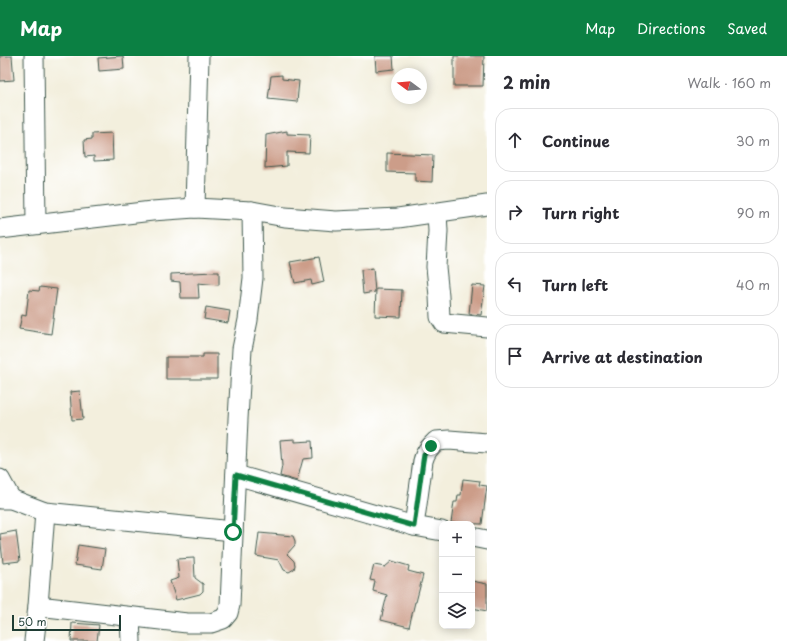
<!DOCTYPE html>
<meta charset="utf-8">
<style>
:root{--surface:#fff;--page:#f2f2f3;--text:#2b2b33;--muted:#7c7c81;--line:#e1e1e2;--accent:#0b8043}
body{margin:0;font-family:"Playpen Sans",sans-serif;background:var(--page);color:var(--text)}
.controls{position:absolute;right:12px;bottom:12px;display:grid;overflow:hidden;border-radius:8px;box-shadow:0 2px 10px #0003}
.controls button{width:36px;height:36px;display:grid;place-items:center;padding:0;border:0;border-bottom:1px solid var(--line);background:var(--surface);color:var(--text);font:20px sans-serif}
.compass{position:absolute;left:391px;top:12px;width:36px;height:36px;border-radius:50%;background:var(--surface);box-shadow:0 2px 10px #0003;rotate:286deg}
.scale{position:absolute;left:12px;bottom:10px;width:109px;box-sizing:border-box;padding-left:4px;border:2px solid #1f3d34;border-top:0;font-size:11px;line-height:14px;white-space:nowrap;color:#1f3d34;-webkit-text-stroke:3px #fff;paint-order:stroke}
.stop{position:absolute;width:12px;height:12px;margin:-9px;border:3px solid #0b8043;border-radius:50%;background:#fff}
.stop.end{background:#0b8043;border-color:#fff;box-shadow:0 1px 4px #0008}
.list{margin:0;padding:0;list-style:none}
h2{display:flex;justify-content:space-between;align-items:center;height:52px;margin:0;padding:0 16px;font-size:17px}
h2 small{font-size:13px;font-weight:400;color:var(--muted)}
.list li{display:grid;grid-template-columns:26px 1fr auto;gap:12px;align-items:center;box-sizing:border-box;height:64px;margin:0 8px 8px;padding:0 8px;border:1px solid var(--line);border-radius:16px}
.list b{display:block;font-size:15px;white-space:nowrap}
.list em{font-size:13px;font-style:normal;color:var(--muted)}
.icon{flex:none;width:22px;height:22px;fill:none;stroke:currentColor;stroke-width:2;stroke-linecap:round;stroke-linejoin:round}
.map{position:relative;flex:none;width:487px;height:585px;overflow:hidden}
header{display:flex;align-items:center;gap:24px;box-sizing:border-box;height:56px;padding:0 20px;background:var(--accent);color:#fff}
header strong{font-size:19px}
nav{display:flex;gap:22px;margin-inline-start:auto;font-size:14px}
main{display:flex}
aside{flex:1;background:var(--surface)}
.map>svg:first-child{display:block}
.building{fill:#cc9d89}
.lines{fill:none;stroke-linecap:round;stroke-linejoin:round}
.minor-casing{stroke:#3f584d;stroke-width:21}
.minor{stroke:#fff;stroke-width:19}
.route{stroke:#0b8043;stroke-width:5}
</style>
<header>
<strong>Map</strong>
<nav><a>Map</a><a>Directions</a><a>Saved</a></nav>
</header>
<main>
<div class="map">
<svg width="487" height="585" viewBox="0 0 487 585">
<rect width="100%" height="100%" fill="#fff"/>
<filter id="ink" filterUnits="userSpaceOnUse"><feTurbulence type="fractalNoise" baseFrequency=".025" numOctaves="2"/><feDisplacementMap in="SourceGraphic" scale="8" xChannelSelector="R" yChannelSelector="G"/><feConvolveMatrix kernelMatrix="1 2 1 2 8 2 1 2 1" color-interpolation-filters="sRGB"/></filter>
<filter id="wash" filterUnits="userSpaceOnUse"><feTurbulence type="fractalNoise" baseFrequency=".012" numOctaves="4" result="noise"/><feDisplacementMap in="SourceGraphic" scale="16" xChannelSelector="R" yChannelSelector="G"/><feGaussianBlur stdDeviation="0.9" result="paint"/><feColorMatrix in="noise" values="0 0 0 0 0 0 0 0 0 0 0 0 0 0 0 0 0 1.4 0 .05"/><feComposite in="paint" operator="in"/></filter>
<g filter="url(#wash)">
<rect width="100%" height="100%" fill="#f3efdd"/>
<g id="blocks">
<g class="building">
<path d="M 0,0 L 12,0 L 14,24 L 0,25 Z"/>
<path d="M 123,0 L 124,13 L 99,15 L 98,2 Z"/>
<path d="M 375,0 L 393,0 L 394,13 L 376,15 Z"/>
<path d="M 454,0 L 484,0 L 483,30 L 454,30 Z"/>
<path d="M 282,19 L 282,23 L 299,25 L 297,46 L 268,43 L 271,20 Z"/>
<path d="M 287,75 L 287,78 L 310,79 L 309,97 L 287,96 L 287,110 L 265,112 L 266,79 Z"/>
<path d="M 112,77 L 113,104 L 94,105 L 94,100 L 85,101 L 84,84 L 92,83 L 92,78 Z"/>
<path d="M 387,97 L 433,99 L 432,126 L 415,125 L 415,117 L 387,116 Z"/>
<path d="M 319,201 L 324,226 L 312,229 L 311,224 L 295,227 L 290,206 Z"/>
<path d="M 373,212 L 375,236 L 363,238 L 361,214 Z"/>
<path d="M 214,216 L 219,216 L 219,229 L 198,227 L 199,242 L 181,242 L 180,226 L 171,225 L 171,218 Z"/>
<path d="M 472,229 L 485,230 L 481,259 L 469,258 Z"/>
<path d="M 40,231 L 57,233 L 51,278 L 19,273 L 22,259 L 26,260 L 29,234 L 39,235 Z"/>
<path d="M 376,233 L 402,234 L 401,261 L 375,260 Z"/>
<path d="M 206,251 L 230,255 L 228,267 L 204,263 Z"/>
<path d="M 203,298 L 217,298 L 217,323 L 166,323 L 166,301 L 203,301 Z"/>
<path d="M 80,335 L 83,363 L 72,364 L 70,336 Z"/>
<path d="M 295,383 L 295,386 L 312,385 L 313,402 L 303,403 L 297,425 L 280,420 L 282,410 L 280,384 Z"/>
<path d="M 463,423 L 480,425 L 479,429 L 487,430 L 482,468 L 451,467 L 454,446 L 457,446 L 458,439 L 461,439 Z"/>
<path d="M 16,475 L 20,505 L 3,507 L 0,478 Z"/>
<path d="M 259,477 L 293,480 L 295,485 L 295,489 L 287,498 L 294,505 L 295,509 L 294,513 L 289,516 L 284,514 L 279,504 L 256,500 Z"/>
<path d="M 78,489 L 105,493 L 102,513 L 75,509 Z"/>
<path d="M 194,502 L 195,522 L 203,528 L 203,535 L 200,538 L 176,544 L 170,525 L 179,522 L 177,503 Z"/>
<path d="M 392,505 L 409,510 L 408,515 L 423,519 L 416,546 L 415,546 L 409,571 L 381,564 L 387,539 L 373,535 L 375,525 L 370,524 L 374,509 L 385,511 Z"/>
<path d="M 472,525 L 487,528 L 487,555 L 472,552 Z"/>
<path d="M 72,567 L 99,569 L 97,585 L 71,585 Z"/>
</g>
</g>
</g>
<g filter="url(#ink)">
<use href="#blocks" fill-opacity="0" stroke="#3f584d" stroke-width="1"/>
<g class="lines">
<g class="minor-casing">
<g id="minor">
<path d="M 34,0 L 36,168"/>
<path d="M 195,152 L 199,0"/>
<path d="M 437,157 L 438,175 L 436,211 L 439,240 L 440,261 L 444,267 L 487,271"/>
<path d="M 0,173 L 152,155 L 195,152 L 252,155 L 285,161 L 336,165 L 398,162 L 487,149"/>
<path d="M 236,419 L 414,470 L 442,475"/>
<path d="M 0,423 L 11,443"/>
<path d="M 0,443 L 11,443 L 45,456 L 233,475"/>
<path d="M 414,470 L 423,405 C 425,396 430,391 436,385 L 449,384 L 487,387"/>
<path d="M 472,481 L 487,484"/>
<path d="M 38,550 L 187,567 L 211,567 L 223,563 L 228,557 L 230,549 L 238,363 L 242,293 L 248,264 L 253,222 L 252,155"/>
<path d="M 130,561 L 131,585"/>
<path d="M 34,585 L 38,550 L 45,456"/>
</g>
</g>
<use href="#minor" class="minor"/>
</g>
</g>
<g class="lines" filter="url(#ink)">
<path class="route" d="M 233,476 L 236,419 L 414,470 L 423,405 L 424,399 L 431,390"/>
</g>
</svg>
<div class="controls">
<button>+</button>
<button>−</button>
<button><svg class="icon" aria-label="layers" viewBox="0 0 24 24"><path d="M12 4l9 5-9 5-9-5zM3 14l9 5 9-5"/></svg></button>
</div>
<svg class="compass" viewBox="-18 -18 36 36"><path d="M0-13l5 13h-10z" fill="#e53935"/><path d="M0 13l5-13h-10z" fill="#7c7c81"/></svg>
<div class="scale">50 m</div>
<div class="stop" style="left:233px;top:476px"></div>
<div class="stop end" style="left:431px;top:390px"></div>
</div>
<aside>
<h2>2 min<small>Walk · 160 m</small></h2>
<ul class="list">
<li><svg class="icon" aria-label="ahead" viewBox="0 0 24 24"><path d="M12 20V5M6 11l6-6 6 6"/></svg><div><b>Continue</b></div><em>30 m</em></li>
<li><svg class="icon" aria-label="right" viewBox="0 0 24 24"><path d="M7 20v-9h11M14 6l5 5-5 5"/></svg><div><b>Turn right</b></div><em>90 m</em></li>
<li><svg class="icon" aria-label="left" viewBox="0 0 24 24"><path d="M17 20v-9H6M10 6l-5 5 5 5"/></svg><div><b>Turn left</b></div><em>40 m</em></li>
<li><svg class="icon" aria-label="arrive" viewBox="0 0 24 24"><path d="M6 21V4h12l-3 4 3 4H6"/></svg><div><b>Arrive at destination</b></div></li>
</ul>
</aside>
</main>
